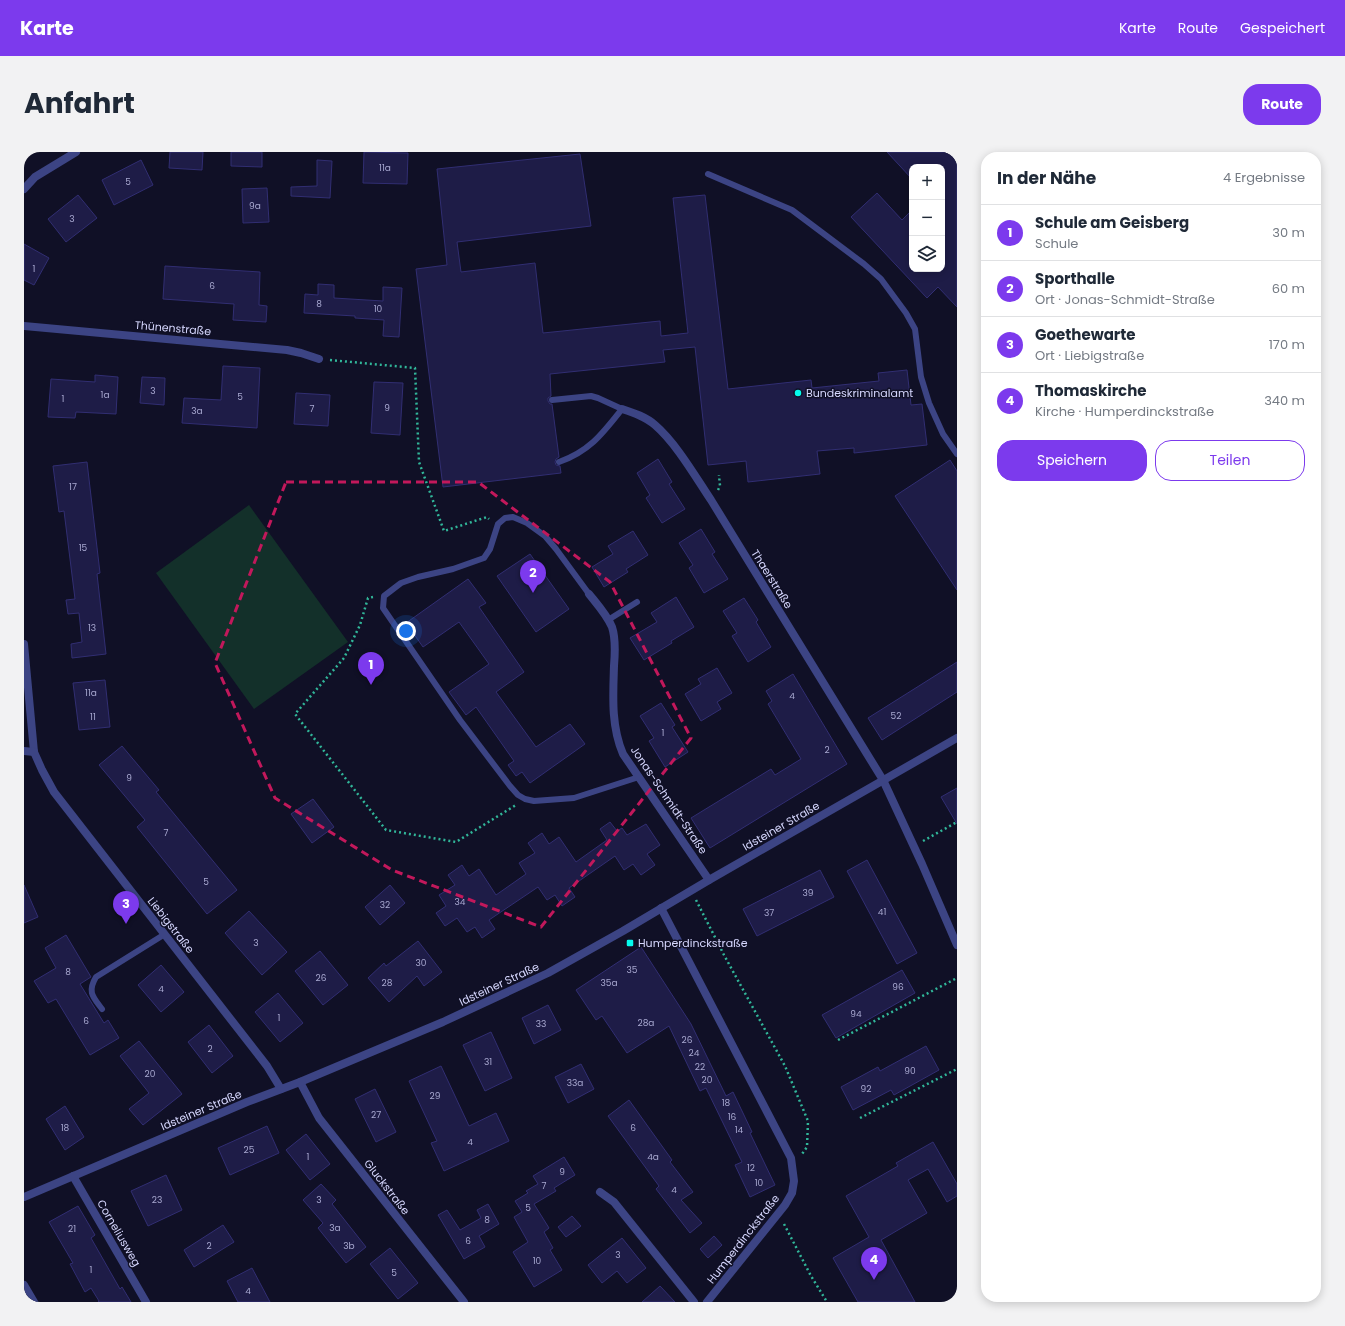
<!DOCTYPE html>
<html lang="de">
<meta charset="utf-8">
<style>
:root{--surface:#fff;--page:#f2f2f3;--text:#1f2937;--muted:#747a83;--line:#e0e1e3;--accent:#7c3aed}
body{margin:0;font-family:Poppins,sans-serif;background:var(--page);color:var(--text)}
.controls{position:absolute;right:12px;top:12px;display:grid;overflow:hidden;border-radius:8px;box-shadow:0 2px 10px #0003}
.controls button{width:36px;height:36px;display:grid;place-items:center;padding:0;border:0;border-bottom:1px solid var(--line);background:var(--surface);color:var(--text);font:20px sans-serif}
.you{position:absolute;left:382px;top:479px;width:14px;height:14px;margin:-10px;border:3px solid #fff;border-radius:50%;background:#1a73e8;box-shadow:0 0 0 6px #1a73e833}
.badge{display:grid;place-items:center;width:26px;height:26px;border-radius:50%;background:var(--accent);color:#fff;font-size:13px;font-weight:700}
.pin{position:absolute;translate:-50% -33px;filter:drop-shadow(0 1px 2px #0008)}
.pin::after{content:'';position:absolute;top:21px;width:14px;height:12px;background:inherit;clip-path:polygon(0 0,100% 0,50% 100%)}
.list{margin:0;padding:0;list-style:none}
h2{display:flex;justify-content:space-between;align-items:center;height:52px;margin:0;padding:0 16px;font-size:17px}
h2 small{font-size:13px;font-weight:400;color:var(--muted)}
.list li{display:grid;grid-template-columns:26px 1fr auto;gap:12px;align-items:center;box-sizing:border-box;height:56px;padding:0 16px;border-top:1px solid var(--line)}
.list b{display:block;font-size:15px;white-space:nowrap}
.list p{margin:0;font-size:13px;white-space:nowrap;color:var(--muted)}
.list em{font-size:13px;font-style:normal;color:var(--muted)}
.actions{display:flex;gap:8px;padding:12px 16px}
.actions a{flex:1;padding:9px 0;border:1px solid var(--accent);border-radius:16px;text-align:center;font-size:14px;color:var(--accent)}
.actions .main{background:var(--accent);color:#fff}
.icon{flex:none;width:22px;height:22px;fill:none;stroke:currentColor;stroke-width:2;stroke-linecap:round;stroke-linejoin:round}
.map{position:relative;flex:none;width:933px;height:1150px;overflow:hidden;border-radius:16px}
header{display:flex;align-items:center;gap:24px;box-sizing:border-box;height:56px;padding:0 20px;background:var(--accent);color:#fff}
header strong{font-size:19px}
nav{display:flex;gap:22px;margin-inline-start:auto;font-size:14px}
.intro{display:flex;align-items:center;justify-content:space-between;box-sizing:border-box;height:96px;padding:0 24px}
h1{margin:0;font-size:28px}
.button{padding:10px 18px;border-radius:16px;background:var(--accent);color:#fff;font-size:14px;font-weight:700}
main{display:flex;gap:24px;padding:0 24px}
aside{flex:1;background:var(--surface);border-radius:16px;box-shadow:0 2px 10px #0003}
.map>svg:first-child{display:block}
.green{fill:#13302a}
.building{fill:#1e1c47;stroke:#312e72}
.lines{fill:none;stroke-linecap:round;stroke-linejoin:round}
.path{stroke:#31b699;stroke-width:2.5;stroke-dasharray:2 3;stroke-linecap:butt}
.service{stroke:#3c4484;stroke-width:6}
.minor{stroke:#3c4484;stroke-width:8}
.tertiary{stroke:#3c4484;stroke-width:8}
.marked{fill:none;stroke:#c2185b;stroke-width:3;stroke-dasharray:8 5;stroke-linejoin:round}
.poi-dot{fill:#05fbed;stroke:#101026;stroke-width:1.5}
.labels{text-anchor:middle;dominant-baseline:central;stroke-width:3;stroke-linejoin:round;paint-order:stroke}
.number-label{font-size:9px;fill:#a8a8d0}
.street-label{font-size:11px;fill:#d6d7fe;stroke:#101026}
.poi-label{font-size:11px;fill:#d6d7fe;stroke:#101026;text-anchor:start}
</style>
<header>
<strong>Karte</strong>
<nav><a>Karte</a><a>Route</a><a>Gespeichert</a></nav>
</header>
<div class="intro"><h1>Anfahrt</h1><a class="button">Route</a></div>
<main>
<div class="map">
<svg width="933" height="1150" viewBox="0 0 933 1150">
<rect width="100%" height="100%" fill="#101026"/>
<path class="green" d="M 225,353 L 324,490 L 230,557 L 132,421 Z"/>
<g class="building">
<path d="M 146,0 L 179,0 L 178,18 L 145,16 Z"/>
<path d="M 207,0 L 238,0 L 238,15 L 207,14 Z"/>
<path d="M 340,0 L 384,1 L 383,32 L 339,31 Z"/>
<path d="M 863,0 L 933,0 L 933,155 L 914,135 L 903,146 L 827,65 L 853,41 L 878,68 L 888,58 L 888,117 L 918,117 L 918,15 L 888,15 L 888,27 Z"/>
<path d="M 556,2 L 567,74 L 433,90 L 437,120 L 511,111 L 519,181 L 636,169 L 637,184 L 664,181 L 649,46 L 681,43 L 704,237 L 787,228 L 788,236 L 855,229 L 854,221 L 883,218 L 887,253 L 898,252 L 903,293 L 830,301 L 830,296 L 793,299 L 796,322 L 724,330 L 722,309 L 684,313 L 671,195 L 639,198 L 641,210 L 526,222 L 527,244 L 524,246 L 524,249 L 526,252 L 528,252 L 535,305 L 532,307 L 531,310 L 532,313 L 536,314 L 537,321 L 419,335 L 392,117 L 423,113 L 413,17 Z"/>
<path d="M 117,8 L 129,33 L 90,53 L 78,28 Z"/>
<path d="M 293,8 L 308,9 L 306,46 L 267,44 L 267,35 L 293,34 Z"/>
<path d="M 243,36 L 245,70 L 219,71 L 218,37 Z"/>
<path d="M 54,43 L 73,66 L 42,90 L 24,67 Z"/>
<path d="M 0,92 L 25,106 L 10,133 L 0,128 Z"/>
<path d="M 141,114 L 236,120 L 235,153 L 243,154 L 242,170 L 209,168 L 210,152 L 139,147 Z"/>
<path d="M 294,132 L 310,133 L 310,146 L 359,149 L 359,135 L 378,136 L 375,185 L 359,184 L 360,168 L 331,166 L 331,164 L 280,161 L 281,142 L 294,143 Z"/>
<path d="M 199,214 L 236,216 L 233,276 L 158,271 L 160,246 L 197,248 Z"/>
<path d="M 71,223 L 94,225 L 92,262 L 52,260 L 51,266 L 24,265 L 27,227 L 71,230 Z"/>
<path d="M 118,225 L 141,226 L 140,253 L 116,251 Z"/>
<path d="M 350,230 L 379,231 L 376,283 L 347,281 Z"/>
<path d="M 272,241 L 306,243 L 304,274 L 270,272 Z"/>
<path d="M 634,307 L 648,330 L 645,332 L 661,357 L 638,371 L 622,346 L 626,343 L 613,321 Z"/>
<path d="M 926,308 L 933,319 L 933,438 L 871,344 Z"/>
<path d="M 63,310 L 76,421 L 73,422 L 82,502 L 48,506 L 47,492 L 58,490 L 55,461 L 44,462 L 42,448 L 51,447 L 40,359 L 35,360 L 29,314 Z"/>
<path d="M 677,377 L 691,400 L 688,402 L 704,427 L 680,441 L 665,416 L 669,413 L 655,391 Z"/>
<path d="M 609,379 L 624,403 L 602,417 L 604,420 L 580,435 L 568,415 L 589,402 L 584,394 Z"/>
<path d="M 506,402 L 545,457 L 512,480 L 473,424 Z"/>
<path d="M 444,427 L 462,451 L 455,455 L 500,520 L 472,540 L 512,595 L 546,572 L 561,592 L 506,631 L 498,620 L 492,624 L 484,613 L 490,609 L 452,555 L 442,563 L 425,540 L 465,512 L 435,470 L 399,495 L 382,471 Z"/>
<path d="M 652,445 L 670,475 L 647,489 L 648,491 L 620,508 L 606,486 L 633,470 L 627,461 Z"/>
<path d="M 720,446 L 734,468 L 732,470 L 747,495 L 724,510 L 708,484 L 713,481 L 699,459 Z"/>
<path d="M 933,510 L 933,540 L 858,588 L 844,566 Z"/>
<path d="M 693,516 L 708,541 L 693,550 L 697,557 L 677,569 L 661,542 L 677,532 L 674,527 Z"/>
<path d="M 769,522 L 823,612 L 686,696 L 667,666 L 747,617 L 751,623 L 777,607 L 744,552 L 748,549 L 742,539 Z"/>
<path d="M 81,528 L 86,575 L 55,578 L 49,531 Z"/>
<path d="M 637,551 L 651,573 L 648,575 L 664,600 L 641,615 L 625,589 L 630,586 L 616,564 Z"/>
<path d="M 98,594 L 135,638 L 132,640 L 213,738 L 183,762 L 113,675 L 121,668 L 75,613 Z"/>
<path d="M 933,636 L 933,672 L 917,645 Z"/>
<path d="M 289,647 L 310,675 L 288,691 L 267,662 Z"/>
<path d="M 586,670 L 593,679 L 598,676 L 603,683 L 622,672 L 636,693 L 623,702 L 631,713 L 617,723 L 609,712 L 600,718 L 591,704 L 545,736 L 551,745 L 538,754 L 531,743 L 523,748 L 514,735 L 465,768 L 471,777 L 458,786 L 451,775 L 443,780 L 433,766 L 421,774 L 412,761 L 422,754 L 415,743 L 431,733 L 424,723 L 438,713 L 445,724 L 455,717 L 472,743 L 502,722 L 495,711 L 511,701 L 504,691 L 518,681 L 525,692 L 535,685 L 552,710 L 583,688 L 576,677 Z"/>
<path d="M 843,708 L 893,801 L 873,812 L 823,719 Z"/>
<path d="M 796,718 L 810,745 L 733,784 L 719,757 Z"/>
<path d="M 0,733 L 14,765 L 0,771 Z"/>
<path d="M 366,733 L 381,751 L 356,773 L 341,755 Z"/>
<path d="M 225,759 L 263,800 L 238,823 L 201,781 Z"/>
<path d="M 42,783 L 67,825 L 56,832 L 80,871 L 84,868 L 95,886 L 66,903 L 32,847 L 24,851 L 10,829 L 32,816 L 21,796 Z"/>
<path d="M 394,789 L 418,820 L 400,834 L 393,824 L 365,850 L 344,826 L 360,811 L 362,814 Z"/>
<path d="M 617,795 L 667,872 L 702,944 L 709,940 L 728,980 L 726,981 L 751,1033 L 726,1045 L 711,1013 L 718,1010 L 682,936 L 676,939 L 645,874 L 603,901 L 578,864 L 572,868 L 552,838 Z"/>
<path d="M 296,799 L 324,833 L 299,853 L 271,819 Z"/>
<path d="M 137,813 L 160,840 L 137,860 L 114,833 Z"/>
<path d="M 878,818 L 891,841 L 812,886 L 798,863 Z"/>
<path d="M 254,841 L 279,871 L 256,890 L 231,860 Z"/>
<path d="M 524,853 L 537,878 L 510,892 L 498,866 Z"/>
<path d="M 185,873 L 209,904 L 188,921 L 164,890 Z"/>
<path d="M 467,880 L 488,926 L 461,939 L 439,893 Z"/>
<path d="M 115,889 L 158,942 L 119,973 L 105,957 L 125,941 L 96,904 Z"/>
<path d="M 902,894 L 915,918 L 870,943 L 867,938 L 829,958 L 817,935 L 854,915 L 856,919 Z"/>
<path d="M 557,912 L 570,937 L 544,951 L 531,925 Z"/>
<path d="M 417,914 L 445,974 L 472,961 L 485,989 L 420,1019 L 407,991 L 413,989 L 385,929 Z"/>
<path d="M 351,937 L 372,980 L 352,990 L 331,947 Z"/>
<path d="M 605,948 L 648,1008 L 646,1010 L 669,1040 L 657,1048 L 678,1071 L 666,1081 L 632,1037 L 635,1034 L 584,964 Z"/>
<path d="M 41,954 L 60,985 L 41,998 L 22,967 Z"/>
<path d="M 243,974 L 255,1001 L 206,1023 L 194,996 Z"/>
<path d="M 282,982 L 306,1012 L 286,1028 L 262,998 Z"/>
<path d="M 909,990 L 933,1032 L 933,1044 L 923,1050 L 904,1017 L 884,1028 L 903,1061 L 857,1088 L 891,1150 L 834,1150 L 809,1106 L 845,1085 L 822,1044 L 874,1014 L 872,1011 Z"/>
<path d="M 540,1005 L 551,1023 L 530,1036 L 532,1039 L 510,1052 L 525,1076 L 520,1080 L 529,1096 L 526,1098 L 538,1118 L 510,1135 L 489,1100 L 504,1090 L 490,1065 L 498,1060 L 491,1049 L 504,1041 L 502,1039 L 514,1032 L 509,1024 Z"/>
<path d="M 142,1023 L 158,1058 L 124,1074 L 107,1039 Z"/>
<path d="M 297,1032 L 312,1048 L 308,1052 L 342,1095 L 322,1111 L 294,1076 L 299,1071 L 279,1048 Z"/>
<path d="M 464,1052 L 475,1072 L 455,1084 L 461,1095 L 440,1107 L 414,1063 L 423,1058 L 436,1078 L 457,1066 L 453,1058 Z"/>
<path d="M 54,1054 L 71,1083 L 67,1086 L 96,1137 L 98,1135 L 107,1150 L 74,1150 L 75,1149 L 67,1136 L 61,1140 L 46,1112 L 49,1111 L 25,1070 Z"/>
<path d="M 548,1064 L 557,1074 L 542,1085 L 534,1075 Z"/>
<path d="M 199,1073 L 210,1090 L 170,1115 L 160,1098 Z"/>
<path d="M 690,1084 L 698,1093 L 684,1106 L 676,1097 Z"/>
<path d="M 598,1086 L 622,1116 L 603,1131 L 593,1119 L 578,1131 L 564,1113 Z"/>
<path d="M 366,1096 L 394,1131 L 374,1147 L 346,1112 Z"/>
<path d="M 228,1116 L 246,1150 L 214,1150 L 203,1129 Z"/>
<path d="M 636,1134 L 651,1150 L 618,1150 Z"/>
</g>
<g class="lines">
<g class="path">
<path d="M 306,208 L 391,216 L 395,310 L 420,379 L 463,365 L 465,367"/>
<path d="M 694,338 L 696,334 L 695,323"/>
<path d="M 349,445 L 344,446 L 336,473 L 320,506 L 271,562 L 362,678 L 432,690 L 492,653"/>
<path d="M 899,689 L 933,670"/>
<path d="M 672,748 L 700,803 L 761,914 L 784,969 L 783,995 L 778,1002"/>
<path d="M 814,888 L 933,826"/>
<path d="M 836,966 L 933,917"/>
<path d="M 760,1072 L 787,1124 L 803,1150"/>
</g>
<g class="service">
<path d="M 684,22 L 768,58 L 840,112 L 857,127 L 882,161 L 891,177 L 897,225 L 905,251 L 919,282 L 933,302"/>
<path d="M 528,248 L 567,244 L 574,246 L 598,257 C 579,281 566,299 535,310"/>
<path d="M 565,442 L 532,397 L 521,384 L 503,371 L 489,365 L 481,366 L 474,372 L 466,397 L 460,406 L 429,417 L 394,425 L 377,431 L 360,444 L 359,456 L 436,568 L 486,634 L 494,643 L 501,647 L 510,649 L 550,646 L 615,625"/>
<path d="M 584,468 L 613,450"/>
<path d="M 78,857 C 69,845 63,840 72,825 L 141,782"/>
</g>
<g class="minor">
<path d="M 0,37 L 11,25 L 52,0"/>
<path d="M 0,174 L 263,198 L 277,201 L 295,207"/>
<path d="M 598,257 C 610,261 622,265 631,273 C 652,291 671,324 687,348 L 859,628 L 898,712 L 933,793"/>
<path d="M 565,442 C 573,452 583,463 588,475 C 592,487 591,502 590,514 C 589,544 587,574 599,602 L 685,728"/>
<path d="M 0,492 L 10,600 L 18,618 L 30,640 L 243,914 L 257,937"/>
<path d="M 0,599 L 10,600"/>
<path d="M 637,756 L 767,1006 L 770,1029 L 768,1041 L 761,1053 L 683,1150"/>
<path d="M 276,930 L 295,966 L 440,1150"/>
<path d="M 49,1024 L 122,1150"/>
<path d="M 576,1040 L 590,1050 L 670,1150"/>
<path d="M 0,1133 L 10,1150"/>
</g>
<path class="tertiary" d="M 0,1045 L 223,950 L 276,930 L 419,870 L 524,821 L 599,779 L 685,728 L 933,586"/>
</g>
<path class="marked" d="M 262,330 L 454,330 L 586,430 L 667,586 L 517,775 L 368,718 L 251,646 L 191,511 Z"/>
<g class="poi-dot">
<circle cx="774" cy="241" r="4"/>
<rect x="602" y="787" width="8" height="8" rx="2"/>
</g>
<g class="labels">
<g class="number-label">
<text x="361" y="16">11a</text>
<text x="104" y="30">5</text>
<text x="231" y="54">9a</text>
<text x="48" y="67">3</text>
<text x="10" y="117">1</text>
<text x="188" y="134">6</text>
<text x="295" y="152">8</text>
<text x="354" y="157">10</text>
<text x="129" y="239">3</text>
<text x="81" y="243">1a</text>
<text x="216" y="245">5</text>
<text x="39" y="247">1</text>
<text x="363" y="256">9</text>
<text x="288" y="257">7</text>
<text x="173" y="259">3a</text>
<text x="49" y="335">17</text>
<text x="59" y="396">15</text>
<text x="68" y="476">13</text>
<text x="67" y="541">11a</text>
<text x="768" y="544">4</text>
<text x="872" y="564">52</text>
<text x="69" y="565">11</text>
<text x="639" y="581">1</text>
<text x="803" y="598">2</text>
<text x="105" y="626">9</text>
<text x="142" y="681">7</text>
<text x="182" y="730">5</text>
<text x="784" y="741">39</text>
<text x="436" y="750">34</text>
<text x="361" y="753">32</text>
<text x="858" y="760">41</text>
<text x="745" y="761">37</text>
<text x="232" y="791">3</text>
<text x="397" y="811">30</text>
<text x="608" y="818">35</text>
<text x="44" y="820">8</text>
<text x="297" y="826">26</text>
<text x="363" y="831">28</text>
<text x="585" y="831">35a</text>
<text x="874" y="835">96</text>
<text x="137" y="837">4</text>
<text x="832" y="862">94</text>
<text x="255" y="866">1</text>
<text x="62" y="869">6</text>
<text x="622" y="871">28a</text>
<text x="517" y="872">33</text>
<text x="663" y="888">26</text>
<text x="186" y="897">2</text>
<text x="670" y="901">24</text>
<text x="464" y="910">31</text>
<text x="676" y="915">22</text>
<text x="886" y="919">90</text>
<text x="126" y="922">20</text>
<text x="683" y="928">20</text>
<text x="551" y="931">33a</text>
<text x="842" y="937">92</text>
<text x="411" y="944">29</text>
<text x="702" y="951">18</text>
<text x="352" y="963">27</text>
<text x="708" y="965">16</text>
<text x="41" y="976">18</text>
<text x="609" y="976">6</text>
<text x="715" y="978">14</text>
<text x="446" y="990">4</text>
<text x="225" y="998">25</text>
<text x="284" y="1005">1</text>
<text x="629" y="1005">4a</text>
<text x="727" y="1016">12</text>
<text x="538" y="1020">9</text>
<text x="735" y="1031">10</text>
<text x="520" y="1034">7</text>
<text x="650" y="1038">4</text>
<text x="133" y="1048">23</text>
<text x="295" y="1048">3</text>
<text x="504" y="1056">5</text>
<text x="463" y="1068">8</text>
<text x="311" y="1076">3a</text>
<text x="48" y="1077">21</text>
<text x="444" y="1089">6</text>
<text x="185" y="1094">2</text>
<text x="325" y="1094">3b</text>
<text x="594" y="1103">3</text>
<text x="513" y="1109">10</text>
<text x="67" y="1118">1</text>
<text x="370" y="1121">5</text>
<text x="224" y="1139">4</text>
</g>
<g class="street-label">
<text transform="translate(149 176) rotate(5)">Thünenstraße</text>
<text transform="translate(748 427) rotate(58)">Thaerstraße</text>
<text transform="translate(645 648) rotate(56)">Jonas-Schmidt-Straße</text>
<text transform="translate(757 674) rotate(-30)">Idsteiner Straße</text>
<text transform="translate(147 773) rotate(52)">Liebigstraße</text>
<text transform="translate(475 832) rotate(-25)">Idsteiner Straße</text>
<text transform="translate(177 958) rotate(-23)">Idsteiner Straße</text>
<text transform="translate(363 1035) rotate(52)">Gluckstraße</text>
<text transform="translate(95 1081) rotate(60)">Corneliusweg</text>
<text transform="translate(719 1087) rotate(-52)">Humperdinckstraße</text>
</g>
<g class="poi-label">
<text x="782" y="241">Bundeskriminalamt</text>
<text x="614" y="791">Humperdinckstraße</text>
</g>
</g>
</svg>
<div class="controls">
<button>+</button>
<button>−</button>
<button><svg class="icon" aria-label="layers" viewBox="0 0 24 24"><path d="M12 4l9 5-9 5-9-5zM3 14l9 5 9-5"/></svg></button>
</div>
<div class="you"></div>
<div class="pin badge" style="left:347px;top:533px">1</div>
<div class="pin badge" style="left:509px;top:441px">2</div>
<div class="pin badge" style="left:102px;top:772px">3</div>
<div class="pin badge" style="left:850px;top:1128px">4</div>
</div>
<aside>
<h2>In der Nähe<small>4 Ergebnisse</small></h2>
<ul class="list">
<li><span class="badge">1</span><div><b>Schule am Geisberg</b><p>Schule</p></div><em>30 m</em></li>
<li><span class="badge">2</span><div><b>Sporthalle</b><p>Ort · Jonas-Schmidt-Straße</p></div><em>60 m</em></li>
<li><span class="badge">3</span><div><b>Goethewarte</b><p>Ort · Liebigstraße</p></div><em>170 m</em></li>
<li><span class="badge">4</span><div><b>Thomaskirche</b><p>Kirche · Humperdinckstraße</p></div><em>340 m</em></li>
</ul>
<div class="actions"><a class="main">Speichern</a><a>Teilen</a></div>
</aside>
</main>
